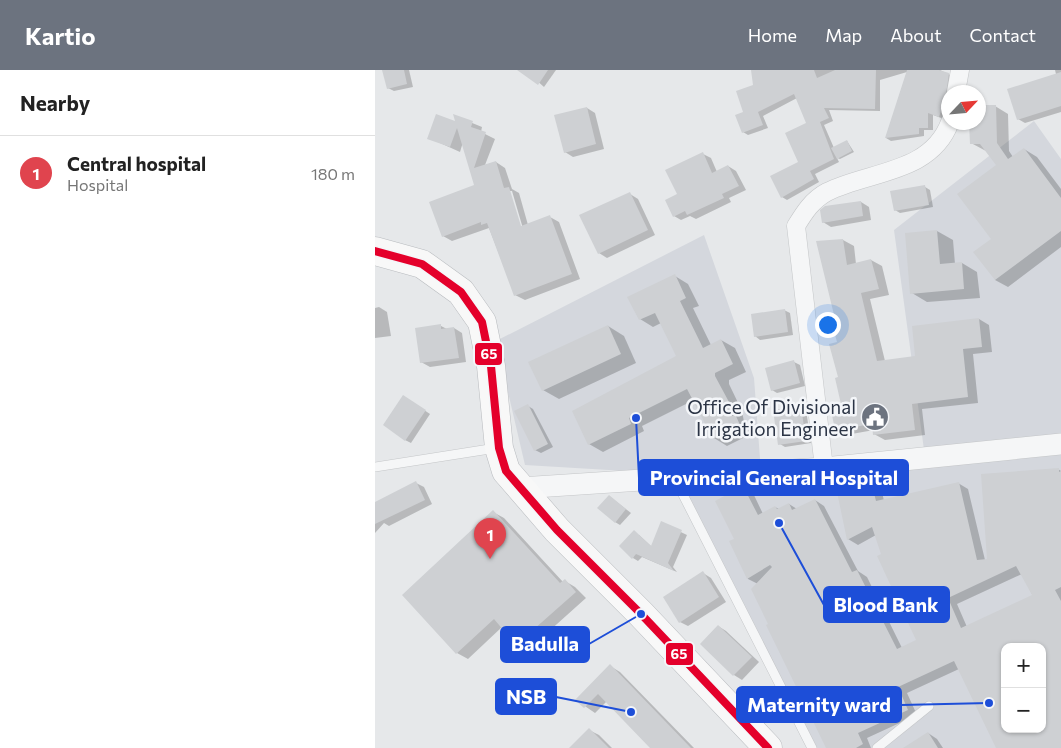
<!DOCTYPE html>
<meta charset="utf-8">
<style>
:root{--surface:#fff;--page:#f6f6f6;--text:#222;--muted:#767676;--line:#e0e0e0;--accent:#6c737f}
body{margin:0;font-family:Commissioner,sans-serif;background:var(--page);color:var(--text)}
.controls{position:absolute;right:15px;bottom:15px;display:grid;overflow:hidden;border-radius:10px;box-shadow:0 1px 4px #0004}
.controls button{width:45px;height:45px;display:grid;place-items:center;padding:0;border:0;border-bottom:1px solid var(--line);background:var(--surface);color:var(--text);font:25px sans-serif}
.compass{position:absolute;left:566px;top:15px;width:45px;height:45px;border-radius:50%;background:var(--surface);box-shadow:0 1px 4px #0004;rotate:64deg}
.you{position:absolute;left:452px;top:254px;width:18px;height:18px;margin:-12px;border:4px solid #fff;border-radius:50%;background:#1a73e8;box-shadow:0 0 0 8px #1a73e833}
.badge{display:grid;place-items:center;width:32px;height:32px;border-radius:50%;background:var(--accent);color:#fff;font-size:16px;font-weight:700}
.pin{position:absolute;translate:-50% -41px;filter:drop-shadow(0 1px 2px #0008)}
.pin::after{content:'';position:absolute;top:26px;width:18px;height:15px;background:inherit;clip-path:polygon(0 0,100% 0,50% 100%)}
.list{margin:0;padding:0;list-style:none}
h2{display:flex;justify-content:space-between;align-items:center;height:65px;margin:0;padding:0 20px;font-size:21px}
h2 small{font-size:16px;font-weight:400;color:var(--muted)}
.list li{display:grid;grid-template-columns:32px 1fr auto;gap:15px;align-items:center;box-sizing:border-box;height:75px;padding:0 20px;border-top:1px solid var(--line)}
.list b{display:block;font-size:19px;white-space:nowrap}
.list p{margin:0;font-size:16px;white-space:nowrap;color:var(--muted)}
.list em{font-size:16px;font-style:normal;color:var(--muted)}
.map{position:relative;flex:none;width:686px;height:678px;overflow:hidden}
header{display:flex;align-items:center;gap:30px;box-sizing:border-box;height:70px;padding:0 25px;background:var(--accent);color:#fff}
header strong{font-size:24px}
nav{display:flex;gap:28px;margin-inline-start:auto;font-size:18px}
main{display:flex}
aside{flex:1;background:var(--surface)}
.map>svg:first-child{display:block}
.built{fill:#d4d7dd;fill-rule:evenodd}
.shadow{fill:#0003;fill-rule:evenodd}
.building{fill:#ced0d3;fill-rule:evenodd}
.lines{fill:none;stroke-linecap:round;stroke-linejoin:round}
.service-casing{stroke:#c4c6c8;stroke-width:10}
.minor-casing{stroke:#c4c6c8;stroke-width:19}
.tertiary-casing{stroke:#c4c6c8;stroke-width:22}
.trunk-casing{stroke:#b8bbbf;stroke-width:29}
.service{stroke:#f5f6f7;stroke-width:9}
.minor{stroke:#f5f6f7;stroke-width:18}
.tertiary{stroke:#f5f6f7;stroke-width:21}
.trunk{stroke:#f8f8f8;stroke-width:28}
.bus-1-casing{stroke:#f4f6f9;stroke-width:11}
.bus-1{stroke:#e4002b;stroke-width:8}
.labels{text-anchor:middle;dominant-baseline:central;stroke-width:5;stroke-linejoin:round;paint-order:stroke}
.poi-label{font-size:19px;fill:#2b3445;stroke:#f4f6f9;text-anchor:end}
.leader{fill:none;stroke:#1d4ed8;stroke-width:2}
.callout-dot{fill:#1d4ed8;stroke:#f4f6f9;stroke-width:2}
.callout{fill:#1d4ed8;stroke:#1d4ed8;stroke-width:2}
.callout-label{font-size:20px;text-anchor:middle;font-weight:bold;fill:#fff}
.line-badge{stroke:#f4f6f9;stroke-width:2}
.badge-label{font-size:14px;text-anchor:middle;font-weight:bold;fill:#fff}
</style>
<header>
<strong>Kartio</strong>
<nav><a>Home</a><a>Map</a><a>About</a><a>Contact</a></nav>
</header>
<main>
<aside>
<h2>Nearby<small></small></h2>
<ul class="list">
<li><span class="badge" style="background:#e0444e">1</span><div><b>Central hospital</b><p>Hospital</p></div><em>180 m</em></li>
</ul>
</aside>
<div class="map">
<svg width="686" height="678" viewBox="0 0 686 678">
<rect width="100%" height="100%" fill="#e6e8ea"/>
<path class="built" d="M 659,51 L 686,89 L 686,678 L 437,678 L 300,409 L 284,403 L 150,395 L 121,271 L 329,165 L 379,308 L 386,402 L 550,387 L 519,160 ZM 630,577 L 667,577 L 667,659 L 630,659 Z"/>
<g class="shadow">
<path d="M 9,0 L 34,0 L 38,17 L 19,21 L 13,18 Z"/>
<path d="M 150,0 L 181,0 L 169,17 Z"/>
<path d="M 377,0 L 565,0 L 579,7 L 569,49 L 558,45 L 558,60 L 549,60 L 549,66 L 516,71 L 511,68 L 532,2 L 505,10 L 505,41 L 454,40 L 458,51 L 449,55 L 459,78 L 472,71 L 479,82 L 465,89 L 462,88 L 464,92 L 440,104 L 444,112 L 412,130 L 407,127 L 424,93 L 433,54 L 422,28 L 388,46 L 393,58 L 373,65 L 368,62 L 370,42 L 379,16 Z"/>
<path d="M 680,0 L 686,0 L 686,42 L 650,53 L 643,49 L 681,4 Z"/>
<path d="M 620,36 L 633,44 L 634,81 L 638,87 L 649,79 L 662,87 L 686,119 L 686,177 L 633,217 L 620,210 L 618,170 L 623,96 L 611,81 L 596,73 L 604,52 L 604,37 Z"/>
<path d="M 212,38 L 220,43 L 229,79 L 198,87 L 190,82 Z"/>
<path d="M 80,46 L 107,57 L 106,62 L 120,69 L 110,95 L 121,92 L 130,98 L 137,119 L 144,123 L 153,155 L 175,147 L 184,152 L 205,209 L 150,230 L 140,225 L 114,158 L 77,171 L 68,166 L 101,116 L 88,72 L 85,82 L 54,68 L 82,53 ZM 134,121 L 137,121 L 149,162 L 146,163 Z"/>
<path d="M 328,84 L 336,88 L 342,102 L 353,96 L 361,101 L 371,120 L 354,128 L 356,132 L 321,149 L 315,146 L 306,150 L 299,146 L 303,125 Z"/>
<path d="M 550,117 L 555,120 L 558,137 L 525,143 L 520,140 Z"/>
<path d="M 255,124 L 263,129 L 280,165 L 232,188 L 224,183 Z"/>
<path d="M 486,132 L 494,137 L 496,150 L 456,157 L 448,152 Z"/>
<path d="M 562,161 L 578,170 L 580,194 L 587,193 L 602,202 L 605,228 L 552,232 L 537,223 Z"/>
<path d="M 468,170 L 479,176 L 481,194 L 496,190 L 507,196 L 514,225 L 495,229 L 510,291 L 542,287 L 604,249 L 614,255 L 617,282 L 598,284 L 603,333 L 547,339 L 550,365 L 510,370 L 499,364 L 499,360 L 471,365 L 461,359 L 469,344 L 464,308 L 463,254 Z"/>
<path d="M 300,206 L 313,214 L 324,236 L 318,238 L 336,275 L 346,270 L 360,278 L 371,302 L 354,310 L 354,314 L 367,341 L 369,352 L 374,355 L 378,363 L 352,376 L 339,368 L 319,330 L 267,356 L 269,361 L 228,382 L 214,374 L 303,287 L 286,253 L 278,257 L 265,249 Z"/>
<path d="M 4,237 L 12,242 L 16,266 L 0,268 L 0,238 Z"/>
<path d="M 409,240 L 415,243 L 418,265 L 385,270 L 380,266 Z"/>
<path d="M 66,256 L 72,259 L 79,258 L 87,263 L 91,292 L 55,297 L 46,292 Z"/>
<path d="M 233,256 L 249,266 L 261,293 L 184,329 L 168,320 Z"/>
<path d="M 419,292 L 425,295 L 430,316 L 402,323 L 397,320 Z"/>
<path d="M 34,330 L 55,344 L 36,373 L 30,370 Z"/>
<path d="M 153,336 L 158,339 L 178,377 L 166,383 L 160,380 Z"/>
<path d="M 426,337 L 431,340 L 436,373 L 410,377 L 405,374 Z"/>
<path d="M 683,399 L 686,401 L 686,678 L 622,678 L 584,599 L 532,623 L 542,645 L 492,668 L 496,678 L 452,678 L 394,554 L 383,514 L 373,509 L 360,469 L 368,418 L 378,423 L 388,444 L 400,437 L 404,439 L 414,434 L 422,439 L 440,430 L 449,436 L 483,501 L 492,507 L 527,578 L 543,571 L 501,465 L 483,475 L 473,469 L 497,416 L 507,422 L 509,431 L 583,413 L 593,419 L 610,490 L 614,490 ZM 647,504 L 658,526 L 592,557 L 582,534 ZM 630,577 L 667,577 L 667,659 L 630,659 Z"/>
<path d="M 41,413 L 49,417 L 57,434 L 14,456 L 9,453 L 0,463 L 0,434 Z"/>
<path d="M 234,426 L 256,443 L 245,455 L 240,452 Z"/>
<path d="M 118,442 L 129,448 L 188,512 L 190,511 L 200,517 L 211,528 L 153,580 L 142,574 L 127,557 L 93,589 L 82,583 Z"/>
<path d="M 287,453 L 312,465 L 298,497 L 302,502 L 267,487 L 263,491 L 258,488 L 264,465 L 277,477 Z"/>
<path d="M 328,503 L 336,508 L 351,532 L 313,556 L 305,552 Z"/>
<path d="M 343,556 L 351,561 L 384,592 L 367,610 L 359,605 L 326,574 Z"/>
<path d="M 235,596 L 245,602 L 319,678 L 277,678 L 232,631 L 220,643 L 201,630 Z"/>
<path d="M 214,660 L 224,665 L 237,678 L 199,678 Z"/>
<path d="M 553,663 L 562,669 L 568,678 L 530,678 Z"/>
</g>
<g class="building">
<path d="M 7,0 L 29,0 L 32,14 L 12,19 Z"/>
<path d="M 142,0 L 173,0 L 163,15 Z"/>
<path d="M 376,0 L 439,0 L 442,8 L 460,0 L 501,0 L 500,39 L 449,38 L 454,48 L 445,52 L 459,89 L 435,101 L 439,109 L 406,128 L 395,106 L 423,92 L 410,63 L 431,53 L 419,24 L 383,42 L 388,55 L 367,63 L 360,45 L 368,42 L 361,21 L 378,15 Z"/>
<path d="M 532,0 L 564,0 L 574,3 L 571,25 L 564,47 L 553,43 L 553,58 L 544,58 L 544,64 L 510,68 Z"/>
<path d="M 686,2 L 686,36 L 642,50 L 632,19 Z"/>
<path d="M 604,35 L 621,35 L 622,73 L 633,89 L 649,78 L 686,128 L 686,161 L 620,210 L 598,182 L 616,169 L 582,124 L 621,95 L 605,74 L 595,74 L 594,52 L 604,52 Z"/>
<path d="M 212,37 L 221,74 L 189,83 L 179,45 Z"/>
<path d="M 61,44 L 80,51 L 78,44 L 98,51 L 96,57 L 111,62 L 99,98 L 121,91 L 129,118 L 134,117 L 146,156 L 175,145 L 197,204 L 139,226 L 112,153 L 106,155 L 106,152 L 67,167 L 54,132 L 99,115 L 82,58 L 75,77 L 52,69 Z"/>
<path d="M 472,70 L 477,81 L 462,89 L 456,78 Z"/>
<path d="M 328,82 L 337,103 L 353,95 L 364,116 L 347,124 L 349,128 L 312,145 L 310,141 L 298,147 L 290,130 L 302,124 L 290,100 Z"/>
<path d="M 550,115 L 554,135 L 519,141 L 515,121 Z"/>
<path d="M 255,122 L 273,160 L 223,184 L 204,145 Z"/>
<path d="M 486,131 L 488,146 L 447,153 L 445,140 L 450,136 Z"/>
<path d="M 562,160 L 565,194 L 587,192 L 589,219 L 535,224 L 530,163 Z"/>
<path d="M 468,169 L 472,195 L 496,189 L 504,219 L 486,223 L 502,291 L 540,286 L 537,256 L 604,248 L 607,277 L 588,279 L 593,327 L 537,334 L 540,360 L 498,365 L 497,354 L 460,360 L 457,345 L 468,343 L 460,308 L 463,307 L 454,274 L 462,272 L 457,254 L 461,253 L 441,171 Z"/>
<path d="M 300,204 L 311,228 L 305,231 L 328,278 L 346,269 L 358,294 L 340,303 L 340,306 L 354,332 L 357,346 L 361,346 L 365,355 L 338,369 L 312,319 L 254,348 L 256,354 L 213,375 L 197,341 L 301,286 L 280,243 L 264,250 L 252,227 Z"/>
<path d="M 410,239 L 413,262 L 379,267 L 376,244 Z"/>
<path d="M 66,254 L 66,259 L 79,257 L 84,288 L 45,293 L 40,258 Z"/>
<path d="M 233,255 L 246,284 L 167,321 L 153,292 Z"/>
<path d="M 419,290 L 425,313 L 396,321 L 390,298 Z"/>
<path d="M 28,325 L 51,340 L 30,371 L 8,355 Z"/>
<path d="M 153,334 L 173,374 L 159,381 L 139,341 Z"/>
<path d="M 426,336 L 431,371 L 403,375 L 398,340 Z"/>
<path d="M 684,398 L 684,402 L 686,401 L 686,517 L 680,520 L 686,531 L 686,678 L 621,678 L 579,591 L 523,617 L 533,640 L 483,663 L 488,674 L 481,678 L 451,678 L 391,555 L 393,554 L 376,519 L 397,497 L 395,495 L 372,509 L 354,471 L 359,469 L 340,431 L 368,416 L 383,445 L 400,436 L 402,439 L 414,433 L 417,440 L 440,429 L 477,502 L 482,500 L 522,579 L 541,570 L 502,486 L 506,484 L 497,457 L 472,470 L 462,422 L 497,415 L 501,431 L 584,412 L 602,490 L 612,489 L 606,404 ZM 641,496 L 657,525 L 586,558 L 573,528 ZM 630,577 L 667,577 L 667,659 L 630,659 Z"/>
<path d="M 41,411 L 50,430 L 0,454 L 0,432 Z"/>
<path d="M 234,425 L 251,439 L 240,453 L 222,438 Z"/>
<path d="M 118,440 L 185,513 L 190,509 L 201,522 L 141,575 L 119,549 L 81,584 L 27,525 Z"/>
<path d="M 286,451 L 307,460 L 293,493 L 299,501 L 261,484 L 257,489 L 244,476 L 259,460 L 276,476 Z"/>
<path d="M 328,501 L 344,527 L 304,553 L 288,527 Z"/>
<path d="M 343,555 L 377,587 L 358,606 L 325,574 Z"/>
<path d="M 235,594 L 316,678 L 275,678 L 223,624 L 209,638 L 200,630 Z"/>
<path d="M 214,658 L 234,678 L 194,678 Z"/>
<path d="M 553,662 L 563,678 L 528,678 Z"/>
</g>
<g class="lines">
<g class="service-casing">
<g id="service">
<path d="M 0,397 L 121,378"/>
<path d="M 300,409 L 437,678"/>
<path d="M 502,678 L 554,636"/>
</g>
</g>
<g class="minor-casing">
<g id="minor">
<path d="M 581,22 L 585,0"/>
<path d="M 449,398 L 421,156 C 429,143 437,130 452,122 C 493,101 556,104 575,52"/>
</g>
</g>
<g class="tertiary-casing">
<path id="tertiary" d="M 145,418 L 449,398 L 686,374"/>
</g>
<g class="trunk-casing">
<path id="trunk" d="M 0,181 L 47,194 L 86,222 L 107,252 L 116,296 L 124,378 L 131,401 L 182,460 L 266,544 L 393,678"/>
</g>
<use href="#service" class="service"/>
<use href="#minor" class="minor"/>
<use href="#tertiary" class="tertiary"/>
<use href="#trunk" class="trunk"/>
<g class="bus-1-casing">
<path id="bus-1" d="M 0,181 L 47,194 L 86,222 L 107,252 L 116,296 L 124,378 L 131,401 L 182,460 L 266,544 L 393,678"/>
</g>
<use href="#bus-1" class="bus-1"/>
</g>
<defs>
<g id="civic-disc" transform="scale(1.4375)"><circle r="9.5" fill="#6c737f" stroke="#f4f6f9"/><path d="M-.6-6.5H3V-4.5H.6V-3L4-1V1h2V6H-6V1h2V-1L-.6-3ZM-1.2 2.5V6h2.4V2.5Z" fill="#fff"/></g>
</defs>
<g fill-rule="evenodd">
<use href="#civic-disc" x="500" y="347"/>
</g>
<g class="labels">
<g class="poi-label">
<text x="481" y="336">Office Of Divisional<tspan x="481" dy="22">Irrigation Engineer</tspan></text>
</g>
</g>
<path class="leader" d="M261 348L264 408M404 453L449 535M266 544L214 574M256 642L181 627M614 633L526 635"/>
<g class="callout-dot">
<circle cx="261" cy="348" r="5"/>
<circle cx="404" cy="453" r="5"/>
<circle cx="266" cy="544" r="5"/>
<circle cx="256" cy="642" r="5"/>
<circle cx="614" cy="633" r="5"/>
</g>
<g class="callout">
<rect x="264" y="390" width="269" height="35" rx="5"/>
<rect x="449" y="517" width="125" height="35" rx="5"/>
<rect x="126" y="557" width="88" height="35" rx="5"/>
<rect x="121" y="609" width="60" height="35" rx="5"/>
<rect x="362" y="617" width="164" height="35" rx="5"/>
</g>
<g class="callout-label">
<text x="399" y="415">Provincial General Hospital</text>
<text x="511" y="542">Blood Bank</text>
<text x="170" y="581">Badulla</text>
<text x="151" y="634">NSB</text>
<text x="444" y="642">Maternity ward</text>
</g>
<g class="line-badge">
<rect x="99" y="272" width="29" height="24" rx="5" fill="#e4002b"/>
<rect x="290" y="572" width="29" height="24" rx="5" fill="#e4002b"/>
</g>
<g class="badge-label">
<text x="114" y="289">65</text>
<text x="304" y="589">65</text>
</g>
</svg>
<div class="controls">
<button>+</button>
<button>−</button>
</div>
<svg class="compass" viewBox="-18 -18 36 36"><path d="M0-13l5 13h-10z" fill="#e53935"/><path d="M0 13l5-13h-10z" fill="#767676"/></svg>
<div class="you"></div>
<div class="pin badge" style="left:115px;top:489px;background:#e0444e">1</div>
</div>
</main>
